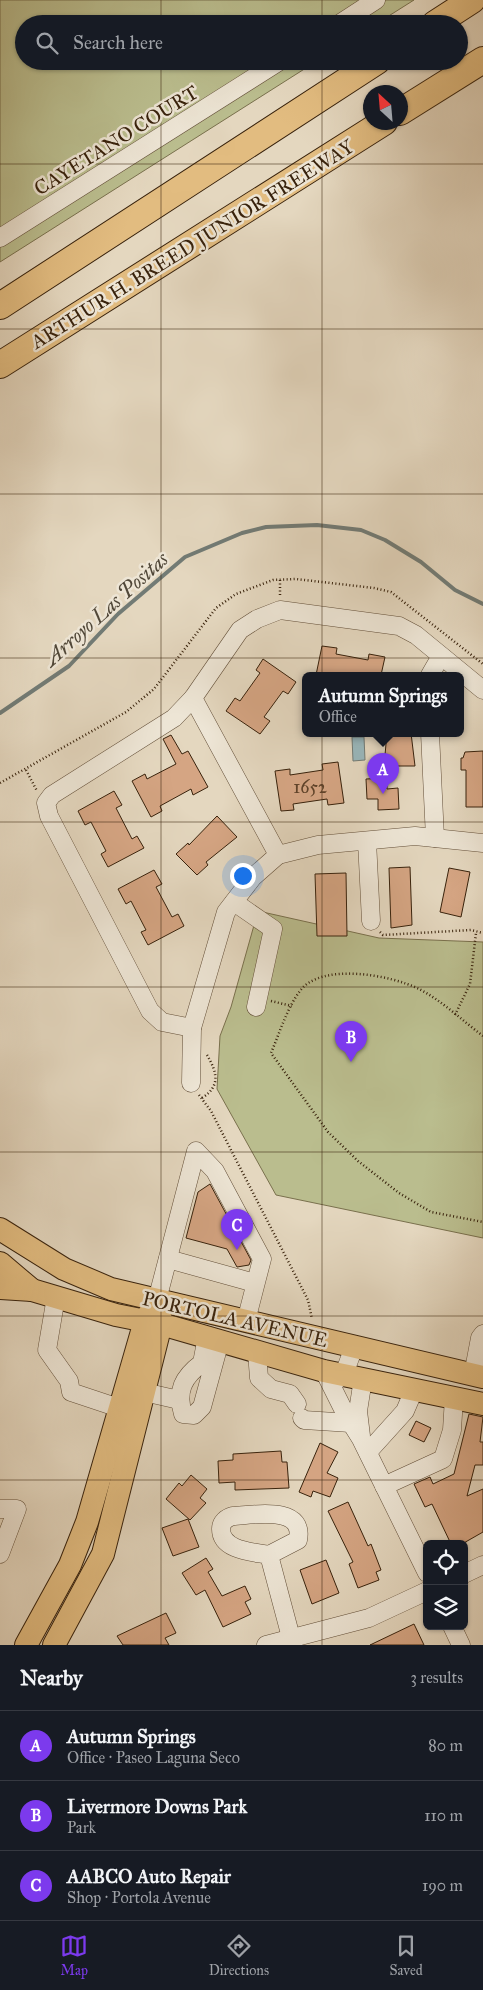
<!DOCTYPE html>
<meta charset="utf-8">
<style>
:root{--surface:#171b24;--page:#20242c;--text:#f1f3f6;--muted:#9ea1a6;--line:#363941;--accent:#7c3aed}
body{margin:0;font-family:"IM FELL Great Primer",serif;background:var(--page);color:var(--text)}
.controls{position:absolute;right:15px;bottom:15px;display:grid;overflow:hidden;border-radius:8px;box-shadow:0 1px 4px #0004}
.controls button{width:45px;height:45px;display:grid;place-items:center;padding:0;border:0;border-bottom:1px solid var(--line);background:var(--surface);color:var(--text);font:25px sans-serif}
.compass{position:absolute;left:363px;top:85px;width:45px;height:45px;border-radius:50%;background:var(--surface);box-shadow:0 1px 4px #0004;rotate:334deg}
.you{position:absolute;left:242px;top:875px;width:18px;height:18px;margin:-12px;border:4px solid #fff;border-radius:50%;background:#1a73e8;box-shadow:0 0 0 8px #1a73e833}
.badge{display:grid;place-items:center;width:32px;height:32px;border-radius:50%;background:var(--accent);color:#fff;font-size:16px;font-weight:700}
.pin{position:absolute;translate:-50% -41px;filter:drop-shadow(0 1px 2px #0008)}
.pin::after{content:'';position:absolute;top:26px;width:18px;height:15px;background:inherit;clip-path:polygon(0 0,100% 0,50% 100%)}
.popup{position:absolute;left:302px;top:672px;width:162px;height:65px;box-sizing:border-box;display:grid;place-content:center;border-radius:8px;background:var(--surface);filter:drop-shadow(0 1px 4px #0005);font-size:16px;white-space:nowrap;color:var(--muted)}
.popup b{font-size:19px;color:var(--text)}
.popup::after{content:'';position:absolute;left:50%;top:100%;margin-left:-10px;border:10px solid transparent;border-top-color:var(--surface)}
.list{margin:0;padding:0;list-style:none}
h2{display:flex;justify-content:space-between;align-items:center;height:65px;margin:0;padding:0 20px;font-size:21px}
h2 small{font-size:16px;font-weight:400;color:var(--muted)}
.list li{display:grid;grid-template-columns:32px 1fr auto;gap:15px;align-items:center;box-sizing:border-box;height:70px;padding:0 20px;border-top:1px solid var(--line)}
.list b{display:block;font-size:19px;white-space:nowrap}
.list p{margin:0;font-size:16px;white-space:nowrap;color:var(--muted)}
.list em{font-size:16px;font-style:normal;color:var(--muted)}
.icon{flex:none;width:28px;height:28px;fill:none;stroke:currentColor;stroke-width:2;stroke-linecap:round;stroke-linejoin:round}
.map{position:relative;flex:none;width:483px;height:1645px;overflow:hidden}
.search{position:absolute;background:var(--surface);box-shadow:0 1px 4px #0004;left:15px;right:15px;top:15px;height:55px;display:flex;align-items:center;gap:12px;box-sizing:border-box;padding:0 18px;border-radius:28px;color:var(--muted);font-size:19px}
.sheet{height:275px;background:var(--surface)}
nav{display:flex;justify-content:space-around;align-items:center;box-sizing:border-box;height:70px;border-top:1px solid var(--line);background:var(--surface);font-size:14px;color:var(--muted)}
nav a{display:grid;justify-items:center;gap:2px}
nav .on{color:var(--accent)}
.map>svg:first-child{display:block}
.green{fill:#babd8e;stroke:#79704d}
.water{fill:#99b7bb;stroke:#727b75}
.lines{fill:none;stroke-linecap:round;stroke-linejoin:round}
.stream{stroke:#727b75;stroke-width:4}
.building{fill:#d5a583;stroke:#38220c}
.minor-casing{stroke:#634f39;stroke-width:19}
.major-casing{stroke:#38220c;stroke-width:24}
.highway-casing{stroke:#38220c;stroke-width:28}
.path{stroke:#38220c;stroke-width:2.5;stroke-dasharray:1 2.5;stroke-linecap:butt}
.minor{stroke:#ede5d5;stroke-width:18}
.major{stroke:#e2bc80;stroke-width:22}
.highway{stroke:#e2bc80;stroke-width:26}
.grid{fill:none;stroke:#38220c;stroke-width:1;stroke-opacity:0.55}
.labels{text-anchor:middle;dominant-baseline:central;stroke-width:5;stroke-linejoin:round;paint-order:stroke}
.number-label{font-size:18px;fill:#5f432a}
.street-label{font-size:20px;fill:#38220c;stroke:#ede5d5}
.water-label{font-size:21px;font-style:italic;fill:#504738;stroke:#ede5d5}
</style>
<div class="map">
<svg width="483" height="1645" viewBox="0 0 483 1645">
<rect width="100%" height="100%" fill="#e4d7bf"/>
<filter id="stains"><feTurbulence type="fractalNoise" baseFrequency=".004" numOctaves="4"/><feColorMatrix values="0 0 0 0 .2 0 0 0 0 .09 0 0 0 0 .02 0 0 0 .5 -.17"/></filter>
<radialGradient id="worn" r=".72"><stop offset=".6" stop-color="#630" stop-opacity="0"/><stop offset="1" stop-color="#630" stop-opacity=".3"/></radialGradient>
<g class="green">
<path d="M 0,0 L 414,0 L 376,24 L 24,24 L 24,61 L 317,61 L 0,262 Z"/>
<path d="M 258,911 L 379,938 L 483,942 L 483,1238 L 276,1195 L 217,1089 L 220,1036 L 231,1007 Z"/>
</g>
<path class="water" d="M 352,737 L 364,737 L 365,760 L 353,761 Z"/>
<g class="lines">
<path class="stream" d="M 0,713 L 69,666 L 118,614 L 185,557 L 242,533 L 266,527 L 317,525 L 361,530 L 385,540 L 421,562 L 455,590 L 483,604"/>
</g>
<g class="building">
<path d="M 322,646 L 337,648 L 336,654 L 368,660 L 369,654 L 385,657 L 381,675 L 316,675 Z"/>
<path d="M 263,659 L 296,682 L 288,694 L 283,691 L 264,717 L 270,721 L 260,734 L 226,711 L 235,698 L 240,701 L 260,673 L 256,670 Z"/>
<path d="M 387,733 L 411,733 L 415,766 L 384,766 Z"/>
<path d="M 171,735 L 182,754 L 188,751 L 208,787 L 193,795 L 191,789 L 160,806 L 162,811 L 151,817 L 132,781 L 145,774 L 147,779 L 176,764 L 163,739 Z"/>
<path d="M 483,751 L 483,807 L 466,807 L 466,770 L 461,770 L 461,758 L 463,758 L 465,752 Z"/>
<path d="M 338,762 L 344,803 L 328,805 L 327,799 L 293,804 L 294,810 L 281,811 L 275,771 L 290,769 L 290,775 L 323,770 L 322,764 Z"/>
<path d="M 387,778 L 387,789 L 398,788 L 399,809 L 378,810 L 378,799 L 367,799 L 366,779 Z"/>
<path d="M 114,791 L 122,805 L 116,808 L 132,839 L 137,836 L 144,848 L 108,867 L 101,854 L 106,851 L 91,822 L 85,825 L 78,811 Z"/>
<path d="M 217,816 L 237,837 L 206,862 L 208,865 L 197,875 L 176,854 L 188,843 L 189,845 Z"/>
<path d="M 410,867 L 412,925 L 391,928 L 389,868 Z"/>
<path d="M 449,868 L 470,872 L 461,917 L 440,912 Z"/>
<path d="M 154,870 L 162,884 L 156,887 L 172,917 L 178,914 L 184,926 L 148,945 L 141,932 L 146,930 L 131,901 L 126,904 L 118,889 Z"/>
<path d="M 346,873 L 347,936 L 317,936 L 315,874 Z"/>
<path d="M 210,1184 L 251,1260 L 249,1265 L 237,1267 L 227,1249 L 186,1238 L 198,1192 Z"/>
<path d="M 469,1414 L 483,1417 L 480,1442 L 483,1442 L 483,1465 L 475,1465 L 467,1496 L 483,1489 L 483,1532 L 462,1544 L 451,1544 L 432,1504 L 425,1507 L 414,1484 L 430,1477 L 433,1484 L 454,1474 Z"/>
<path d="M 416,1421 L 431,1428 L 424,1442 L 409,1435 Z"/>
<path d="M 320,1443 L 338,1452 L 327,1473 L 338,1478 L 330,1497 L 313,1491 L 311,1497 L 299,1492 Z"/>
<path d="M 281,1451 L 282,1462 L 287,1462 L 289,1488 L 235,1490 L 235,1482 L 219,1483 L 218,1461 L 233,1460 L 233,1454 Z"/>
<path d="M 191,1475 L 207,1489 L 200,1498 L 206,1503 L 190,1520 L 166,1499 L 179,1483 L 182,1486 Z"/>
<path d="M 348,1502 L 368,1546 L 371,1544 L 381,1570 L 376,1572 L 379,1580 L 358,1588 L 349,1564 L 353,1562 L 328,1511 Z"/>
<path d="M 188,1519 L 199,1547 L 173,1556 L 162,1528 Z"/>
<path d="M 206,1558 L 213,1569 L 208,1572 L 222,1596 L 245,1586 L 251,1599 L 245,1602 L 251,1614 L 223,1627 L 205,1590 L 196,1595 L 182,1573 Z"/>
<path d="M 326,1560 L 339,1593 L 312,1604 L 300,1570 Z"/>
<path d="M 166,1613 L 176,1633 L 165,1638 L 169,1645 L 123,1645 L 117,1636 Z"/>
<path d="M 414,1624 L 424,1645 L 370,1645 Z"/>
</g>
<g class="lines">
<g class="minor-casing">
<g id="minor">
<path d="M 339,24 L 376,0"/>
<path d="M 0,238 L 280,61"/>
<path d="M 430,675 L 441,656"/>
<path d="M 430,733 L 435,838"/>
<path d="M 367,841 L 371,921"/>
<path d="M 278,855 L 193,698 L 240,630 L 257,619 L 280,610 L 399,626 L 416,635 L 483,690"/>
<path d="M 234,902 L 273,929 L 256,1007"/>
<path d="M 192,1028 L 162,1022 L 150,1011 L 49,816 L 46,803 L 52,795 L 174,718 L 193,698"/>
<path d="M 191,1083 L 192,1028 L 226,912 L 253,877 L 278,855 L 318,845 L 415,836 L 483,843"/>
<path d="M 168,1259 L 255,1283"/>
<path d="M 56,1297 L 47,1350 L 69,1381 L 71,1392 L 119,1408"/>
<path d="M 157,1300 L 196,1151 L 215,1171 L 262,1259 L 246,1321"/>
<path d="M 207,1337 L 202,1363 C 183,1377 176,1391 183,1414 L 194,1415 L 202,1407 L 220,1341"/>
<path d="M 257,1352 L 259,1378 L 271,1389 L 290,1394 L 297,1404"/>
<path d="M 324,1371 L 346,1415 L 361,1439 L 427,1573"/>
<path d="M 473,1375 L 480,1338 L 483,1334"/>
<path d="M 333,1383 L 344,1374 L 354,1347"/>
<path d="M 144,1392 L 179,1400"/>
<path d="M 302,1418 L 304,1420 L 351,1423"/>
<path d="M 361,1436 L 358,1411 L 363,1379"/>
<path d="M 368,1452 L 405,1411 L 414,1390"/>
<path d="M 384,1486 L 443,1459 L 452,1430 L 454,1398"/>
<path d="M 0,1509 L 17,1509 L 0,1554"/>
<path d="M 269,1555 C 254,1552 221,1551 221,1529 C 221,1522 226,1518 233,1516 C 254,1515 305,1505 298,1540 L 269,1555 L 293,1645"/>
<path d="M 464,1574 L 483,1565"/>
<path d="M 452,1626 L 461,1645"/>
<path d="M 266,1645 L 369,1618 L 427,1591"/>
</g>
</g>
<g class="major-casing">
<g id="major">
<path d="M 0,1229 L 64,1269 L 111,1289 L 483,1377"/>
<path d="M 0,1263 L 32,1290 L 116,1315 L 161,1324 L 324,1371 L 483,1404"/>
<path d="M 0,1288 L 32,1290"/>
<path d="M 26,1645 L 70,1565 L 87,1522 L 145,1321 L 152,1309"/>
<path d="M 54,1645 L 103,1554 L 161,1324 L 159,1308"/>
</g>
</g>
<g class="highway-casing">
<g id="highway">
<path d="M 435,24 L 472,0"/>
<path d="M 400,112 L 483,60"/>
<path d="M 0,306 L 377,61"/>
<path d="M 0,365 L 384,122"/>
</g>
</g>
<g class="path">
<path d="M 280,580 L 280,596"/>
<path d="M 26,770 L 37,791"/>
<path d="M 0,783 L 126,712 L 154,689 L 216,608 L 236,594 L 273,580 L 296,579 L 374,588 L 391,592 L 483,664"/>
<path d="M 380,932 L 383,935 L 471,930 L 483,933"/>
<path d="M 271,1001 L 292,1006"/>
<path d="M 455,1015 L 470,984 L 476,933"/>
<path d="M 483,1036 C 463,1021 441,1000 419,989 C 391,975 321,962 300,991 C 287,1008 280,1032 271,1053 L 328,1132 L 358,1161 L 399,1193 L 431,1212 L 483,1222"/>
<path d="M 199,1095 L 211,1111 L 308,1300 L 312,1319"/>
<path d="M 202,1098 C 221,1086 217,1072 207,1055"/>
</g>
<use href="#minor" class="minor"/>
<use href="#major" class="major"/>
<use href="#highway" class="highway"/>
</g>
<path class="grid" d="M 161,0 L 161,24M 322,0 L 322,24M 161,61 L 161,1645M 322,61 L 322,1645M 0,164 L 483,164M 0,329 L 483,329M 0,494 L 483,494M 0,658 L 483,658M 0,822 L 483,822M 0,987 L 483,987M 0,1152 L 483,1152M 0,1316 L 483,1316M 0,1480 L 483,1480"/>
<g class="labels">
<g class="number-label">
<text x="310" y="787">1652</text>
</g>
<g class="street-label">
<text transform="translate(116 140) rotate(-32)">CAYETANO COURT</text>
<text transform="translate(192 244) rotate(-32)">ARTHUR H. BREED JUNIOR FREEWAY</text>
<text transform="translate(235 1319) rotate(13)">PORTOLA AVENUE</text>
</g>
<g class="water-label">
<text transform="translate(106 609) rotate(-42)">Arroyo Las Positas</text>
</g>
</g>
<rect width="100%" height="100%" filter="url(#stains)"/>
<rect width="100%" height="100%" fill="url(#worn)"/>
</svg>
<div class="controls">
<button><svg class="icon" aria-label="locate" viewBox="0 0 24 24"><circle cx="12" cy="12" r="6"/><path d="M12 2v4M12 18v4M2 12h4M18 12h4"/></svg></button>
<button><svg class="icon" aria-label="layers" viewBox="0 0 24 24"><path d="M12 4l9 5-9 5-9-5zM3 14l9 5 9-5"/></svg></button>
</div>
<svg class="compass" viewBox="-18 -18 36 36"><path d="M0-13l5 13h-10z" fill="#e53935"/><path d="M0 13l5-13h-10z" fill="#9ea1a6"/></svg>
<div class="you"></div>
<div class="pin badge" style="left:383px;top:794px">A</div>
<div class="popup"><b>Autumn Springs</b>Office</div>
<div class="pin badge" style="left:351px;top:1062px">B</div>
<div class="pin badge" style="left:237px;top:1250px">C</div>
<div class="search"><svg class="icon" aria-label="search" viewBox="0 0 24 24"><circle cx="10" cy="10" r="6"/><path d="M15 15l6 6"/></svg>Search here</div>
</div>
<section class="sheet">
<h2>Nearby<small>3 results</small></h2>
<ul class="list">
<li><span class="badge">A</span><div><b>Autumn Springs</b><p>Office · Paseo Laguna Seco</p></div><em>80 m</em></li>
<li><span class="badge">B</span><div><b>Livermore Downs Park</b><p>Park</p></div><em>110 m</em></li>
<li><span class="badge">C</span><div><b>AABCO Auto Repair</b><p>Shop · Portola Avenue</p></div><em>190 m</em></li>
</ul>
</section>
<nav>
<a class="on"><svg class="icon" aria-label="map" viewBox="0 0 24 24"><path d="M3 6l6-2 6 2 6-2v14l-6 2-6-2-6 2zM9 4v14M15 6v14"/></svg>Map</a>
<a><svg class="icon" aria-label="directions" viewBox="0 0 24 24"><path d="M12 3l9 9-9 9-9-9zM9 14v-3h6M13 9l2 2-2 2"/></svg>Directions</a>
<a><svg class="icon" aria-label="saved" viewBox="0 0 24 24"><path d="M7 4h10v16l-5-4-5 4z"/></svg>Saved</a>
</nav>
